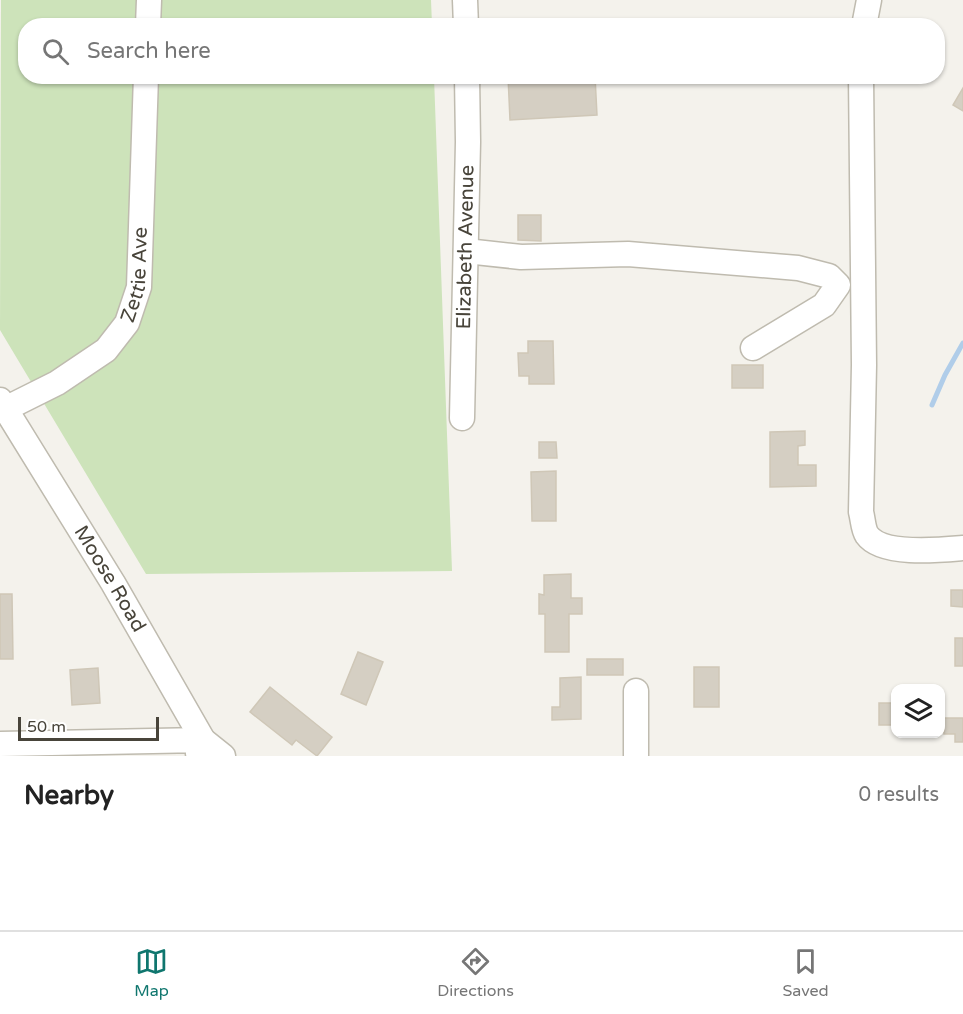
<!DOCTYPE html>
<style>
:root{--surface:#fff;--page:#f6f6f6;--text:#222;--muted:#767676;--line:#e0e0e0;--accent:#0f766e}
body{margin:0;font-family:"Varela Round",sans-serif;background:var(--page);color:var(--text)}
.controls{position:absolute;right:18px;bottom:18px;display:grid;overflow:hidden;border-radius:12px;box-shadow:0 2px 4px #0004}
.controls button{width:54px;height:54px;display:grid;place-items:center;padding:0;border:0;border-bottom:2px solid var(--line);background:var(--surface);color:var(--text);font:30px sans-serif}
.scale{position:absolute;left:18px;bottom:15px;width:141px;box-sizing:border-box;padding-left:6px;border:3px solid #48443a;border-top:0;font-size:16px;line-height:21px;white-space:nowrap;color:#48443a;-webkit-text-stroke:4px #fff;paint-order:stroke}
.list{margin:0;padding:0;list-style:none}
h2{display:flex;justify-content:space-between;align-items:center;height:78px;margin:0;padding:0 24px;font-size:26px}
h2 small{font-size:20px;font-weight:400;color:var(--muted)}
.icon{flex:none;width:33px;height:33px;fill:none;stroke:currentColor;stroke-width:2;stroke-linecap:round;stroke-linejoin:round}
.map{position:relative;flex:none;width:963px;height:756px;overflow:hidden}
.search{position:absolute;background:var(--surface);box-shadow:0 2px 4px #0004;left:18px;right:18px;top:18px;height:66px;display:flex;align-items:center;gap:15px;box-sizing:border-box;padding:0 21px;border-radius:24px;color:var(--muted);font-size:22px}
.sheet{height:174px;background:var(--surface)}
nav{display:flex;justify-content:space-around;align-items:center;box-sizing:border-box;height:84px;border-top:2px solid var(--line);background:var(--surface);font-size:16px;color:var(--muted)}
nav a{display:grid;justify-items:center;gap:3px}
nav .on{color:var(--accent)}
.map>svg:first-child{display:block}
.green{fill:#cde3ba}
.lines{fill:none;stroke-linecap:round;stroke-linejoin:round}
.stream{stroke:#b0cde9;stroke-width:5}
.building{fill:#d5cfc3;stroke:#cfc7b7;stroke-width:1.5}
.minor-casing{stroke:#bfbbaf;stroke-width:27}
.minor{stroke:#fff;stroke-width:24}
.labels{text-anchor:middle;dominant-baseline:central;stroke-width:5;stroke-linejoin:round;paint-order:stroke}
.street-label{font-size:20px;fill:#48443a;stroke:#fff}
</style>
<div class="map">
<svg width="963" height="756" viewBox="0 0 963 756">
<rect width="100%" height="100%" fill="#f4f2ec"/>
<path class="green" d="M 1,0 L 431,0 L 432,25 L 26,26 L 26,76 L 434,77 L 452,571 L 146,574 L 0,330 Z"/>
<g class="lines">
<path class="stream" d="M 932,405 L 945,375 L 963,343"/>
</g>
<g class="building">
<path d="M 508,76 L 595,76 L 597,115 L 510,120 Z"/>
<path d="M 963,88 L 963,111 L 953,105 Z"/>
<path d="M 518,215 L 541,215 L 541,241 L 518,240 Z"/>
<path d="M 528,341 L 553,341 L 554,384 L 529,384 L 529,376 L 519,376 L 518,353 L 528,353 Z"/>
<rect x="732" y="365" width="31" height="23"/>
<path d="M 805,431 L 805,445 L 798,446 L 798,465 L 816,465 L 816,486 L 770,487 L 770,432 Z"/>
<path d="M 539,442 L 556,442 L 557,458 L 539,458 Z"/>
<path d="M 556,471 L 556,521 L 532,521 L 531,472 Z"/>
<path d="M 571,574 L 571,598 L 582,598 L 582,614 L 569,614 L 569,652 L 545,652 L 545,614 L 539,614 L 539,594 L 544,595 L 544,575 Z"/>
<path d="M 951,590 L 963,590 L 963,607 L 951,606 Z"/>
<path d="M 0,594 L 12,594 L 13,659 L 0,659 Z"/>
<rect x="955" y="638" width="8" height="28"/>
<path d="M 358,652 L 383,662 L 366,705 L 341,694 Z"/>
<rect x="587" y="659" width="36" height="16"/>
<rect x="694" y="667" width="25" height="40"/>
<path d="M 98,668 L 100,703 L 72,705 L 70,670 Z"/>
<path d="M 581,677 L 581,719 L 552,720 L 552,707 L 560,707 L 560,678 Z"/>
<path d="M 270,687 L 332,737 L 317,756 L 296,740 L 292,745 L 250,712 Z"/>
<rect x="879" y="703" width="17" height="22"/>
<path d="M 944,718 L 963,718 L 963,742 L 955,742 L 955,734 L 944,734 Z"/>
</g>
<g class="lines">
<g class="minor-casing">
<g id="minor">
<path d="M 465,0 L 466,26"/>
<path d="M 148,26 L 149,0"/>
<path d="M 864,26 L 869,0"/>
<path d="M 861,76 L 864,365 L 861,512 C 863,519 863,529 867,535 C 882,556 940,550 963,548"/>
<path d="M 466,251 L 521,257 L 628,254 L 798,268 L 829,276 L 838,285 L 824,305 L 753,348"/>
<path id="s1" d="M 0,400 L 113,583 L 203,740 L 223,756"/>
<path id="s2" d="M 5,409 L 57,383 L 106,350 L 127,323 L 139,287 L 146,76"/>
<path id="s3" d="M 462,418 L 468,142 L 467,76"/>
<path d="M 636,691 L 636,756"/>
<path d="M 0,744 L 203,740 L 198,753"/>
</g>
</g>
<use href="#minor" class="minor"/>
</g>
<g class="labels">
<g class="street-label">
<text stroke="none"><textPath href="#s3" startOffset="171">Elizabeth Avenue</textPath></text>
<text stroke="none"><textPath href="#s2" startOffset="201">Zettie Ave</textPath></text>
<text stroke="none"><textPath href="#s1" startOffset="210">Moose Road</textPath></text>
</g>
</g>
</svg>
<div class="controls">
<button><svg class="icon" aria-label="layers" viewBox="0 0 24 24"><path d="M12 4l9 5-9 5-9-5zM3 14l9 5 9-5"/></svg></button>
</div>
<div class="scale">50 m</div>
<div class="search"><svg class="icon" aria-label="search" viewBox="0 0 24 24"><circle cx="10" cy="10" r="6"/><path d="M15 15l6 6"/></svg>Search here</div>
</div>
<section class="sheet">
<h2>Nearby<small>0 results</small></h2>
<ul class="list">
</ul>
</section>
<nav>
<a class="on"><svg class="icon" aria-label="map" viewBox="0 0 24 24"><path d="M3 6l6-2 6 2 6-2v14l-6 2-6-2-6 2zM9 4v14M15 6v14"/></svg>Map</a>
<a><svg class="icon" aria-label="directions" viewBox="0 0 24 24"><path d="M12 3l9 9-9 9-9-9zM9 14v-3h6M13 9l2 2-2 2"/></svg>Directions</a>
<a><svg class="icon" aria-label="saved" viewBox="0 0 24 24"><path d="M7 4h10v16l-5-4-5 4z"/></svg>Saved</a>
</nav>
